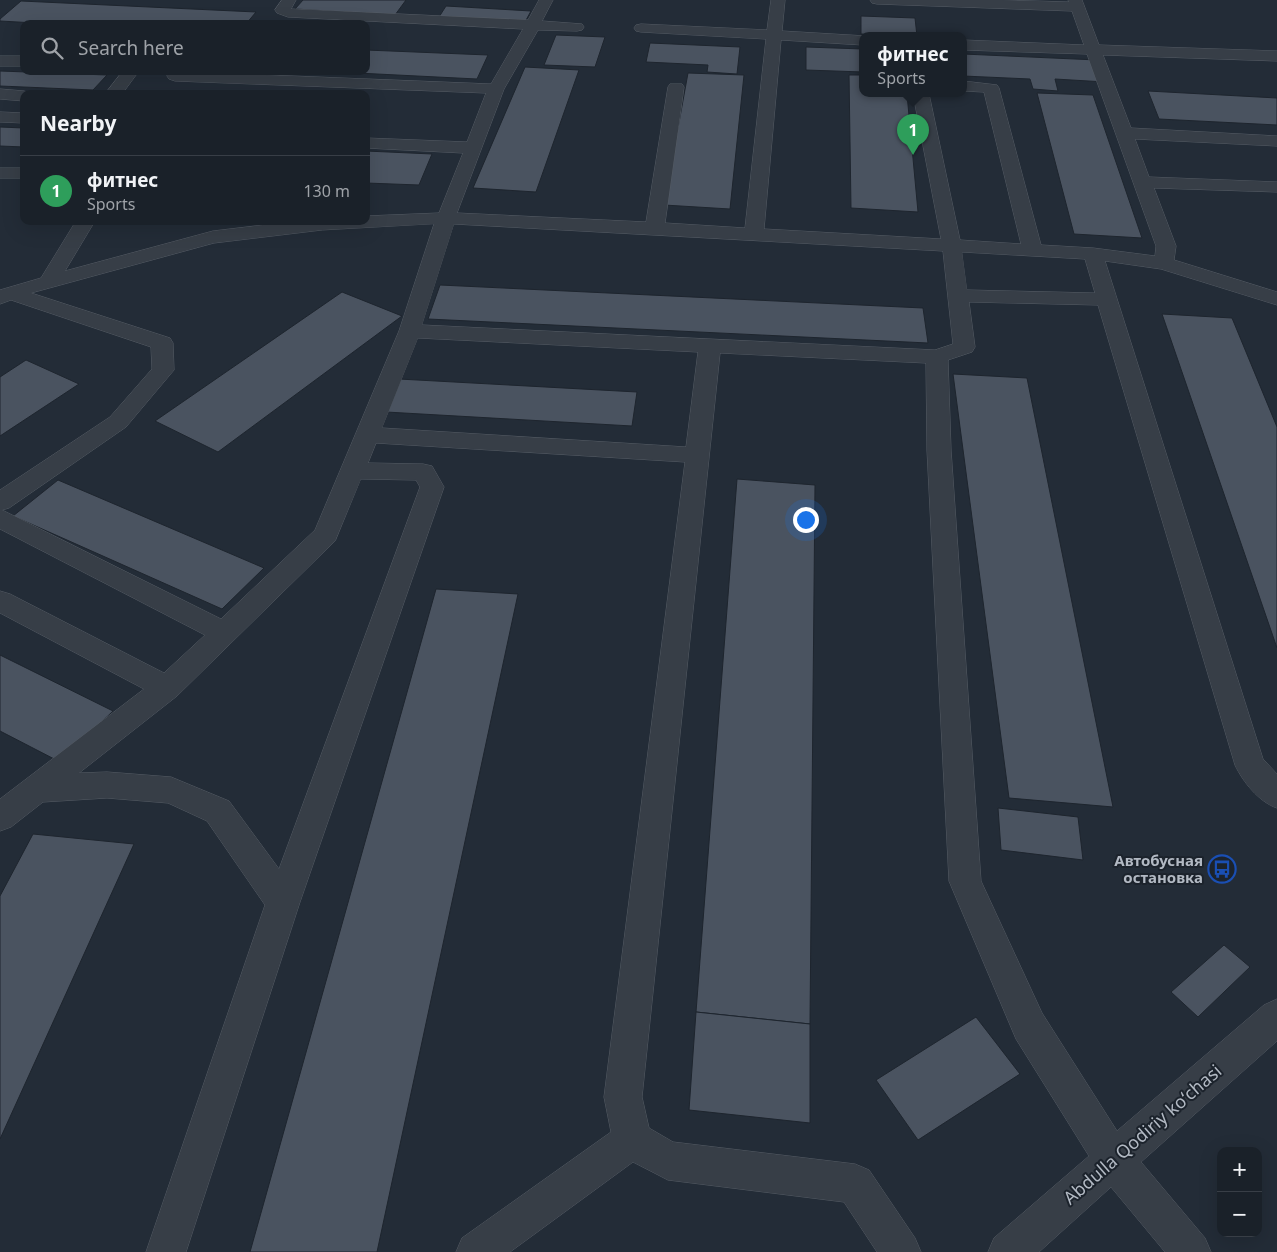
<!DOCTYPE html>
<meta charset="utf-8">
<style>
:root{--surface:#1a2129;--page:#272e35;--text:#f1f3f6;--muted:#9fa3a8;--line:#383e46;--accent:#8eb2ec}
body{margin:0;font-family:"Noto Sans",sans-serif;background:var(--page);color:var(--text)}
.controls{position:absolute;right:15px;bottom:15px;display:grid;overflow:hidden;border-radius:10px;box-shadow:0 5px 20px #0002}
.controls button{width:45px;height:45px;display:grid;place-items:center;padding:0;border:0;border-bottom:1px solid var(--line);background:var(--surface);color:var(--text);font:25px sans-serif}
.you{position:absolute;left:805px;top:519px;width:18px;height:18px;margin:-12px;border:4px solid #fff;border-radius:50%;background:#1a73e8;box-shadow:0 0 0 8px #1a73e833}
.badge{display:grid;place-items:center;width:32px;height:32px;border-radius:50%;background:var(--accent);color:#fff;font-size:16px;font-weight:700}
.pin{position:absolute;translate:-50% -41px;filter:drop-shadow(0 1px 2px #0008)}
.pin::after{content:'';position:absolute;top:26px;width:18px;height:15px;background:inherit;clip-path:polygon(0 0,100% 0,50% 100%)}
.popup{position:absolute;left:859px;top:32px;width:108px;height:65px;box-sizing:border-box;display:grid;place-content:center;border-radius:10px;background:var(--surface);filter:drop-shadow(0 1px 4px #0005);font-size:16px;white-space:nowrap;color:var(--muted)}
.popup b{font-size:19px;color:var(--text)}
.popup::after{content:'';position:absolute;left:50%;top:100%;margin-left:-10px;border:10px solid transparent;border-top-color:var(--surface)}
.list{margin:0;padding:0;list-style:none}
h2{display:flex;justify-content:space-between;align-items:center;height:65px;margin:0;padding:0 20px;font-size:21px}
h2 small{font-size:16px;font-weight:400;color:var(--muted)}
.list li{display:grid;grid-template-columns:32px 1fr auto;gap:15px;align-items:center;box-sizing:border-box;height:70px;padding:0 20px;border-top:1px solid var(--line)}
.list b{display:block;font-size:19px;white-space:nowrap}
.list p{margin:0;font-size:16px;white-space:nowrap;color:var(--muted)}
.list em{font-size:16px;font-style:normal;color:var(--muted)}
.icon{flex:none;width:28px;height:28px;fill:none;stroke:currentColor;stroke-width:2;stroke-linecap:round;stroke-linejoin:round}
.map{position:relative;flex:none;width:1277px;height:1252px;overflow:hidden}
.search{position:absolute;background:var(--surface);box-shadow:0 5px 20px #0002;left:20px;top:20px;width:350px;height:55px;display:flex;align-items:center;gap:12px;box-sizing:border-box;padding:0 18px;border-radius:10px;color:var(--muted);font-size:19px}
.panel{position:absolute;background:var(--surface);box-shadow:0 5px 20px #0002;left:20px;top:90px;width:350px;height:135px;border-radius:10px}
.map>svg:first-child{display:block}
.building{fill:#4a5360;stroke:#1e252e}
.lines{fill:none;stroke-linecap:round;stroke-linejoin:round}
.minor-casing{stroke:#555c65;stroke-width:1}
.minor{fill:#373e47;fill-rule:evenodd}
.labels{text-anchor:middle;dominant-baseline:central;stroke-width:4;stroke-linejoin:round;paint-order:stroke}
.poi-label{font-size:15px;font-weight:bold;fill:#b2b9c3;stroke:#1c232c;text-anchor:end}
.near-street-label{font-size:18px;fill:#b2b9c3;stroke:#1c232c}
</style>
<div class="map">
<svg width="1277" height="1252" viewBox="0 0 1277 1252">
<rect width="100%" height="100%" fill="#232c37"/>
<g class="building">
<path d="M 303,0 L 406,0 L 395,15 L 295,9 Z"/>
<path d="M 21,1 L 256,12 L 246,24 L 53,24 L 0,21 L 0,19 Z"/>
<path d="M 446,6 L 531,11 L 525,22 L 439,17 Z"/>
<path d="M 861,16 L 915,18 L 917,36 L 861,34 Z"/>
<path d="M 556,35 L 605,37 L 595,67 L 544,65 Z"/>
<path d="M 650,43 L 740,47 L 737,74 L 707,72 L 708,65 L 646,62 Z"/>
<path d="M 806,47 L 863,49 L 863,72 L 806,70 Z"/>
<path d="M 366,50 L 488,55 L 477,79 L 317,71 L 366,71 Z"/>
<path d="M 963,54 L 1097,60 L 1105,82 L 1055,79 L 1058,91 L 1033,89 L 1030,79 L 963,76 Z"/>
<path d="M 525,67 L 579,70 L 536,192 L 473,188 Z"/>
<path d="M 0,71 L 107,75 L 93,90 L 0,86 Z"/>
<path d="M 688,73 L 744,75 L 730,209 L 664,205 Z"/>
<path d="M 849,75 L 863,75 L 863,94 L 907,94 L 918,212 L 851,208 Z"/>
<path d="M 1148,91 L 1277,98 L 1277,125 L 1159,119 Z"/>
<path d="M 1037,93 L 1093,95 L 1142,238 L 1074,234 Z"/>
<path d="M 0,127 L 24,128 L 24,147 L 0,146 Z"/>
<path d="M 366,151 L 432,154 L 419,185 L 366,183 Z"/>
<path d="M 440,285 L 923,308 L 928,343 L 428,319 Z"/>
<path d="M 342,292 L 402,316 L 218,452 L 155,421 Z"/>
<path d="M 1162,314 L 1232,318 L 1277,427 L 1277,648 Z"/>
<path d="M 26,360 L 79,384 L 0,436 L 0,377 Z"/>
<path d="M 953,374 L 1027,378 L 1113,807 L 1009,798 Z"/>
<path d="M 399,379 L 637,392 L 632,426 L 386,412 Z"/>
<path d="M 737,479 L 815,485 L 810,1024 L 696,1012 Z"/>
<path d="M 58,480 L 264,568 L 222,609 L 13,516 Z"/>
<path d="M 436,589 L 518,594 L 377,1252 L 250,1252 Z"/>
<path d="M 0,655 L 113,711 L 60,762 L 0,731 Z"/>
<path d="M 998,808 L 1078,817 L 1083,860 L 1001,850 Z"/>
<path d="M 33,834 L 134,844 L 0,1139 L 0,896 Z"/>
<path d="M 1224,945 L 1250,967 L 1198,1017 L 1171,992 Z"/>
<path d="M 696,1012 L 810,1024 L 810,1123 L 689,1110 Z"/>
<path d="M 976,1017 L 1020,1074 L 918,1140 L 876,1080 Z"/>
</g>
<g class="lines">
<g class="minor-casing">
<g id="minor">
<path d="M 282,0 L 296,0 L 291,9 L 528,20 L 539,0 L 553,0 L 542,21 L 582,24 L 584,27 L 582,30 L 577,31 L 538,30 L 504,89 L 457,213 L 646,222 L 668,87 L 670,84 L 682,84 L 684,87 L 665,223 L 745,228 L 766,39 L 641,32 L 636,31 L 634,28 L 636,25 L 641,24 L 767,30 L 771,0 L 785,0 L 782,31 L 866,36 L 863,36 L 863,45 L 781,40 L 764,229 L 941,239 L 913,94 L 929,94 L 960,240 L 1021,244 L 984,92 L 963,91 L 963,81 L 997,85 L 999,88 L 1041,245 L 1093,248 L 1155,256 L 1156,246 L 1087,54 L 963,50 L 963,40 L 1084,45 L 1072,11 L 877,4 L 872,3 L 870,0 L 1001,0 L 1069,2 L 1068,0 L 1082,0 L 1099,45 L 1277,51 L 1277,61 L 1103,55 L 1131,128 L 1277,136 L 1277,146 L 1135,139 L 1149,177 L 1277,182 L 1277,192 L 1154,188 L 1176,246 L 1174,260 L 1277,292 L 1277,305 L 1161,269 L 1105,261 L 1263,759 L 1277,774 L 1277,808 C 1259,802 1243,782 1235,765 L 1098,305 L 969,302 L 975,347 L 972,352 L 948,360 L 951,450 L 981,881 L 1042,1013 L 1117,1131 L 1264,1005 L 1277,999 L 1277,1041 L 1141,1162 L 1205,1238 L 1211,1252 L 1165,1252 L 1111,1187 L 1039,1252 L 988,1252 L 994,1238 L 1089,1156 L 1016,1039 L 949,881 L 927,450 L 926,363 L 720,353 L 642,1097 L 649,1128 L 673,1142 L 855,1164 L 869,1170 L 915,1238 L 921,1252 L 877,1252 L 844,1202 L 668,1180 L 633,1162 L 510,1252 L 456,1252 L 462,1238 L 611,1132 L 604,1097 L 685,462 L 376,443 L 368,463 L 423,464 L 432,466 L 444,487 L 300,902 L 186,1252 L 146,1252 L 265,905 L 207,821 L 168,803 L 107,798 L 43,802 L 11,827 L 0,831 L 0,799 L 144,689 L 0,613 L 0,591 L 10,594 L 164,673 L 205,635 L 0,529 L 0,490 L 110,417 L 152,369 L 151,347 L 11,300 L 0,304 L 0,290 L 41,278 L 76,221 L 95,221 L 65,271 L 213,231 L 297,221 L 366,221 L 366,216 L 439,213 L 463,153 L 366,148 L 366,138 L 467,142 L 486,93 L 175,81 L 169,79 L 167,76 L 168,71 L 491,84 L 523,29 L 288,17 L 277,13 L 275,10 ZM 434,224 L 399,331 L 315,530 L 221,619 L 2,510 L 9,508 L 126,427 L 174,370 L 173,343 L 170,338 L 31,293 L 214,243 L 322,230 ZM 454,224 L 943,251 L 953,344 L 935,350 L 422,325 ZM 962,252 L 1085,259 L 1095,293 L 967,290 ZM 418,338 L 698,352 L 686,447 L 382,428 ZM 361,479 L 416,480 L 420,487 L 279,869 L 229,801 L 171,777 L 107,772 L 79,773 L 177,696 L 335,541 Z"/>
<rect x="0" y="56" width="24" height="10"/>
<path d="M 123,71 L 139,71 L 122,94 L 105,94 Z"/>
<path d="M 0,89 L 24,91 L 31,94 L 24,94 L 24,101 L 0,99 Z"/>
<path d="M 0,112 L 24,113 L 24,123 L 0,122 Z"/>
<rect x="0" y="168" width="24" height="10"/>
</g>
</g>
<use href="#minor" class="minor"/>
</g>
<defs>
<g id="bus-ring" transform="scale(1.4375)"><circle r="9.5" fill="#1c232c" stroke="#1a4fb4" stroke-width="1.5"/><path d="M-5-6H5V4H4V6H2V4H-2V6H-4V4H-5ZM-3.5-4V0h7V-4ZM-3.5 1.2v1.5H-2V1.2ZM2 1.2v1.5H3.5V1.2Z" fill="#1a4fb4"/></g>
</defs>
<g fill-rule="evenodd">
<use href="#bus-ring" x="1222" y="869"/>
</g>
<g class="labels">
<g class="poi-label">
<text x="1203" y="860">Автобусная<tspan x="1203" dy="17">остановка</tspan></text>
</g>
<g class="near-street-label">
<text transform="translate(1142 1134) rotate(-41)">Abdulla Qodiriy koʻchasi</text>
</g>
</g>
</svg>
<div class="controls">
<button>+</button>
<button>−</button>
</div>
<div class="you"></div>
<div class="pin badge" style="left:913px;top:155px;background:#2e9e5b">1</div>
<div class="popup"><b>фитнес</b>Sports</div>
<div class="search"><svg class="icon" aria-label="search" viewBox="0 0 24 24"><circle cx="10" cy="10" r="6"/><path d="M15 15l6 6"/></svg>Search here</div>
<section class="panel">
<h2>Nearby<small></small></h2>
<ul class="list">
<li><span class="badge" style="background:#2e9e5b">1</span><div><b>фитнес</b><p>Sports</p></div><em>130 m</em></li>
</ul>
</section>
</div>
